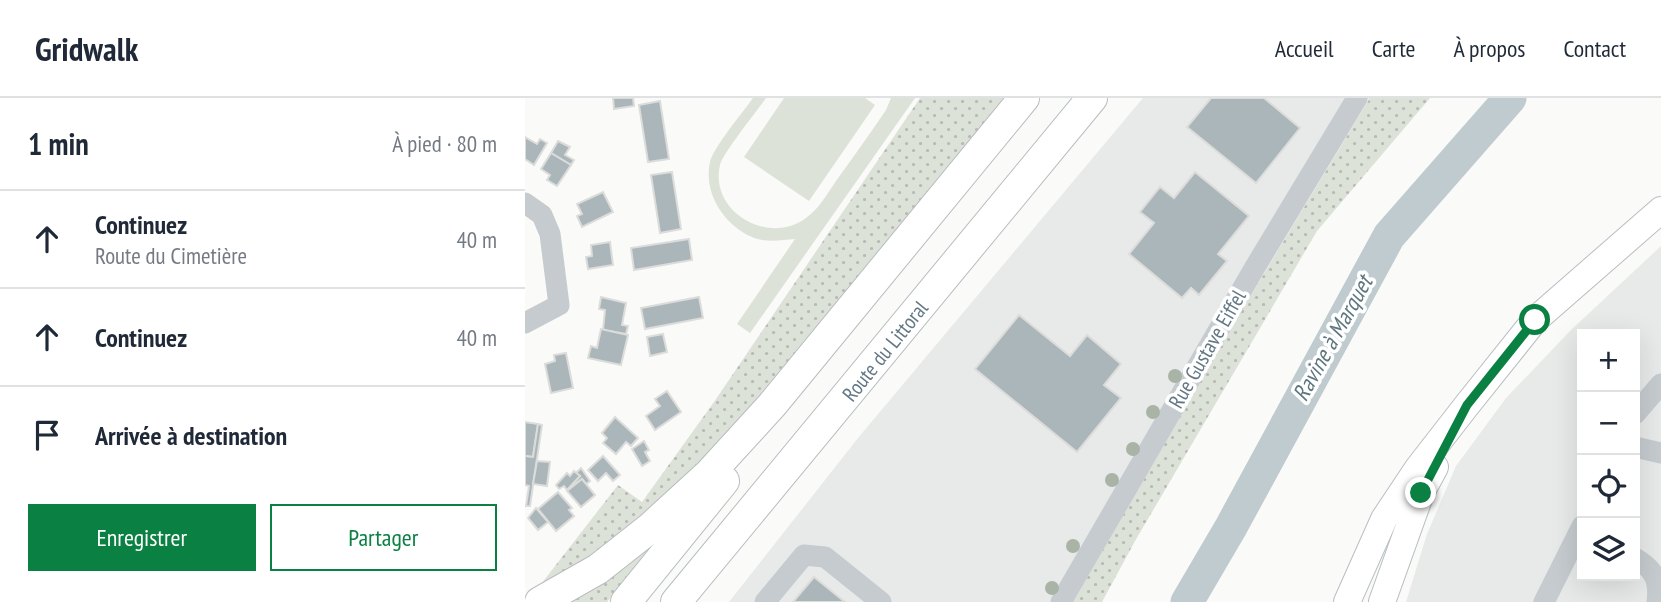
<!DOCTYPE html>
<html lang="fr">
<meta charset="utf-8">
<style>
:root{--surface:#fff;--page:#f6f6f7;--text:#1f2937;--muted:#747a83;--line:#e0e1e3;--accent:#0b8043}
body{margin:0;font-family:"PT Sans Narrow",sans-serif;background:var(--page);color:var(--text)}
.controls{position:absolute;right:21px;bottom:21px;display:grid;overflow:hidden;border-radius:0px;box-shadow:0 7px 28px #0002}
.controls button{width:63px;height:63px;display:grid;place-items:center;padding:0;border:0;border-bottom:2px solid var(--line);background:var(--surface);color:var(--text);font:35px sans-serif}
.stop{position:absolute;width:21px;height:21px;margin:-16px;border:5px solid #0b8043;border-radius:50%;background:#fff}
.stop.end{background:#0b8043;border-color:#fff;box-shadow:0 2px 7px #0008}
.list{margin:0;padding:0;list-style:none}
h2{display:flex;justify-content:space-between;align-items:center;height:91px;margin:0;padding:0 28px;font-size:30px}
h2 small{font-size:23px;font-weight:400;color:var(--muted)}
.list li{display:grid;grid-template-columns:46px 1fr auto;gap:21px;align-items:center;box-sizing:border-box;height:98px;padding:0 28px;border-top:2px solid var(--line)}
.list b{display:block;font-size:26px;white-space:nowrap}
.list p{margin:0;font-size:23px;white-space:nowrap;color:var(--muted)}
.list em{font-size:23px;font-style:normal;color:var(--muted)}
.actions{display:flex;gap:14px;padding:21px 28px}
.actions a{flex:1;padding:16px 0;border:2px solid var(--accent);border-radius:0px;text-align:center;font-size:24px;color:var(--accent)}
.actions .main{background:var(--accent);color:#fff}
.icon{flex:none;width:38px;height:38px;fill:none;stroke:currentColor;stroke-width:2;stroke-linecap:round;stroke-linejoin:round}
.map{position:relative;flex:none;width:1136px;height:504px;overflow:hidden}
header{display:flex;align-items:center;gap:42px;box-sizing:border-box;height:98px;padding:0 35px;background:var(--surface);border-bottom:2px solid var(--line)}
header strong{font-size:33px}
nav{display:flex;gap:38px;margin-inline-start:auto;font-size:24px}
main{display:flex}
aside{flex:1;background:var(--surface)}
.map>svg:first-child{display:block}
.built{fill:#e8eae9;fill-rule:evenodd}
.grass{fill:url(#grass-dots)}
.garden{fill:#dce2d8}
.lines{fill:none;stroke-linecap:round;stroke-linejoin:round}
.river{stroke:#bfcbcf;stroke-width:33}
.building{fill:#abb6bb;stroke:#dcdcda;stroke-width:2}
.major-casing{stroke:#b8bec2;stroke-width:28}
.highway-casing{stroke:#b8bdc0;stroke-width:32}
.minor{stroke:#c5cbce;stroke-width:21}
.major{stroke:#fff;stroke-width:26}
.highway{stroke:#fff;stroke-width:30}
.tree{fill:#aab4a6}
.route{stroke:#0b8043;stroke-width:9}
.labels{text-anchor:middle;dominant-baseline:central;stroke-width:7;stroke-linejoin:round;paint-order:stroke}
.street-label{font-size:21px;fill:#637884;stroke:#fff}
.water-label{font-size:23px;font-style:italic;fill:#5e777e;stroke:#fff}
</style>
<header>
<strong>Gridwalk</strong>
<nav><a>Accueil</a><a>Carte</a><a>À propos</a><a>Contact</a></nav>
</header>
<main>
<aside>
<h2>1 min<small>À pied · 80 m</small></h2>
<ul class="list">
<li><svg class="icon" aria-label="ahead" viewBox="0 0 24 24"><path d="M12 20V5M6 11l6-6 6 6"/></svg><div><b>Continuez</b><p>Route du Cimetière</p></div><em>40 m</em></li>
<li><svg class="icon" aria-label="ahead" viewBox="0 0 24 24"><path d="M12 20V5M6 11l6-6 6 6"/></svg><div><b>Continuez</b></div><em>40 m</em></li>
<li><svg class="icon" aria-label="arrive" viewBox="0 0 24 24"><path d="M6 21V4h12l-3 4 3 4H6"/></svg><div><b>Arrivée à destination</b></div></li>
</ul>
<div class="actions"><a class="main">Enregistrer</a><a>Partager</a></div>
</aside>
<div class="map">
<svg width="1136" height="504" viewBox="0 0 1136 504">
<defs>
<pattern id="grass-dots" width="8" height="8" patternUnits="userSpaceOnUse" patternTransform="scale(1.75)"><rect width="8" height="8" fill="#dce2d8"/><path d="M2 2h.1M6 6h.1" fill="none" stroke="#b6bcb5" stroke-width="1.8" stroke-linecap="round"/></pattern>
</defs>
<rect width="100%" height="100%" fill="#fafaf8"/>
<g class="built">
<path d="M 618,0 L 853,0 L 546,504 L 204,504 L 333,340 Z"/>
<path d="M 1136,148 L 1136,504 L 881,504 L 902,436 L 931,368 L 981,300 L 1046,232 ZM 1057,236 L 1110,236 L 1110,478 L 1057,478 Z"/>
</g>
<g class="grass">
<path d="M 395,0 L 486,0 L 199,343 L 98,443 L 13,490 L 93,387 L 117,404 L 189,304 Z"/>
<path d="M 845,0 L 905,0 L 792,133 L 610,443 L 577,504 L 548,504 L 713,219 Z"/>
<path d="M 158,413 L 82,504 L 36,504 Z"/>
</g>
<g class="garden">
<path d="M 228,0 L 241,0 C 232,13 198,55 195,67 C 184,114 244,148 281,120 C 294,111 302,96 311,83 C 328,59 345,36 361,12 L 366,0 L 390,0 L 225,235 L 212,226 L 270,141 C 256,142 241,145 227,139 C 199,127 178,95 185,64 C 188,50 218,14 228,0 Z"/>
<path d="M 259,0 L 340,0 L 350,7 L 284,103 L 219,59 Z"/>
</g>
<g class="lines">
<path class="river" d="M 662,504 L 706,429 L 864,138 L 985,0"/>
</g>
<g class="building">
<path d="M 88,0 L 108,0 L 109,8 L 89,11 Z"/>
<path d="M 686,0 L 739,0 L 775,30 L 731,85 L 662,29 Z"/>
<path d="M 135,3 L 144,61 L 123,64 L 114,7 Z"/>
<path d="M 0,39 L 12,46 L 15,41 L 22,45 L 9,67 L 0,61 Z"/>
<path d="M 33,43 L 45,49 L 40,57 L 49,62 L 46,67 L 26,55 Z"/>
<path d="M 26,55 L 46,67 L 32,88 L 22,82 L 25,77 L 16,71 Z"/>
<path d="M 147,74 L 156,131 L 135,135 L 126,77 Z"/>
<path d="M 670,74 L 724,118 L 693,156 L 702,163 L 674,197 L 666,190 L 657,200 L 604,156 L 629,125 L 615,114 L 635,89 L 649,100 Z"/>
<path d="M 78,94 L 88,114 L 57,129 L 52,118 L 57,116 L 52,106 Z"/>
<path d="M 164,141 L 167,162 L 109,172 L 106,150 Z"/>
<path d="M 85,144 L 88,167 L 63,171 L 61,159 L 67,158 L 66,147 Z"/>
<path d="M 76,199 L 101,205 L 97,227 L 103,228 L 101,236 L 78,232 L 80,212 L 74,211 Z"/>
<path d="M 174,199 L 178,220 L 120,231 L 116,210 Z"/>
<path d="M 494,217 L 545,258 L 562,237 L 596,266 L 579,287 L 596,300 L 552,354 L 450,271 Z"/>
<path d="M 76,231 L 103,237 L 96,267 L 63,260 L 66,248 L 72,250 Z"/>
<path d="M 138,236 L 142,254 L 125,258 L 122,239 Z"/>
<path d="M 41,255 L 48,290 L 26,295 L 20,266 L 30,263 L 29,257 Z"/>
<path d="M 142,293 L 156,314 L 130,332 L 121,318 L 135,308 L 130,301 Z"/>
<path d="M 90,319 L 113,340 L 106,348 L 101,344 L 91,356 L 78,345 L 82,340 L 77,335 Z"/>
<path d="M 0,324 L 13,326 L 8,359 L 0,358 Z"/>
<path d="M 13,326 L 17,327 L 5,408 L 1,408 L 4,388 L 0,387 L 0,358 L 8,359 Z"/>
<path d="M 119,343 L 124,352 L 120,354 L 125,363 L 117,368 L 107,351 Z"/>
<path d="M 78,358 L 95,377 L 88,383 L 81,375 L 73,383 L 63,372 Z"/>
<path d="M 12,363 L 25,364 L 22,388 L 8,386 Z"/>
<path d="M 56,370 L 65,383 L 61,386 L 57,381 L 42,393 L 55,378 L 51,375 Z"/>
<path d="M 49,373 L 55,378 L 42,392 L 39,388 L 34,391 L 31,387 L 42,375 L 45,378 Z"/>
<path d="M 57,381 L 70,397 L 56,409 L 42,393 Z"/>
<path d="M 33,394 L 47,410 L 44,412 L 49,418 L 31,433 L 13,411 Z"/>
<path d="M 11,410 L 23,424 L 13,432 L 3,420 Z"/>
<path d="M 289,479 L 320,504 L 268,504 Z"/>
</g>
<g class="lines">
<g class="major-casing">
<g id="major">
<path d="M 822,504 L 859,421 L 893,370 L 942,307 L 1010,222 L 1136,112"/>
<path d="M 857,504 L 896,395 L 910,369"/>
</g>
</g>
<g class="highway-casing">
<g id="highway">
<path d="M 15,504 L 73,471 L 125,430 L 184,376 L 247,307 L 499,0"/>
<path d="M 101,504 L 199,383"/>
<path d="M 151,504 L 567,0"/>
</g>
</g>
<g class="minor">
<path d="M 0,105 L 17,117 L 25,136 L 34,207 L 0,225"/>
<path d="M 1110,316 L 1136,286"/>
<path d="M 1110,349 L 1136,355"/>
<path d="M 1110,460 C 1129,471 1135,482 1132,504"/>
<path d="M 240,504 L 279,457 L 300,459 L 356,504"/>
<path d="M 536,504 L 730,169 L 832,0"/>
<path d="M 1019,504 L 1057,428"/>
</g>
<use href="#major" class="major"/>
<use href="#highway" class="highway"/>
</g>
<g class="tree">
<circle cx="650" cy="278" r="7"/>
<circle cx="628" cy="314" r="7"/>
<circle cx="608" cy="351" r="7"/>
<circle cx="587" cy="382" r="7"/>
<circle cx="548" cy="448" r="7"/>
<circle cx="527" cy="490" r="7"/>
</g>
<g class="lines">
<path class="route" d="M 896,395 L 942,307 L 1010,222"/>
</g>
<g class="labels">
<g class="street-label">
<text transform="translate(682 251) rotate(-60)">Rue Gustave Eiffel</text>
<text transform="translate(360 253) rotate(-51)">Route du Littoral</text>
</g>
<g class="water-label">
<text transform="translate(807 240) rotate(-61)">Ravine à Marquet</text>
</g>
</g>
</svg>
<div class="controls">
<button>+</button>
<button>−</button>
<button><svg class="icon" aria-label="locate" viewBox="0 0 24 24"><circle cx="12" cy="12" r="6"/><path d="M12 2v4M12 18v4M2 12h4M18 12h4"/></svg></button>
<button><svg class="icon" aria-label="layers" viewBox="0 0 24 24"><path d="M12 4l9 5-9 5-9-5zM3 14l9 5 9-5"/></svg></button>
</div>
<div class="stop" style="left:1010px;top:222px"></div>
<div class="stop end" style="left:896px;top:395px"></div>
</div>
</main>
